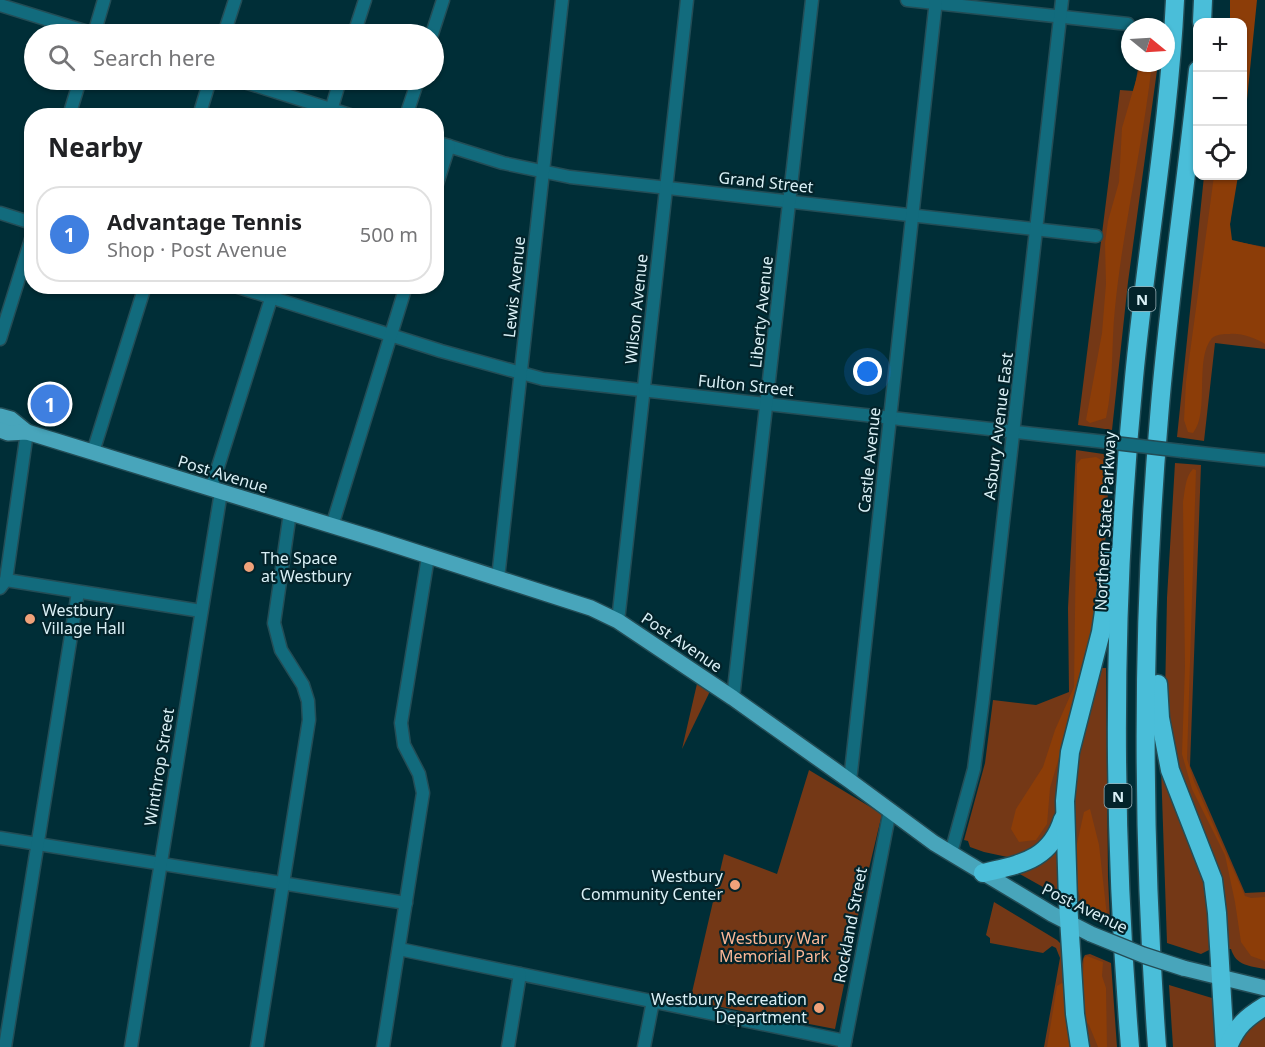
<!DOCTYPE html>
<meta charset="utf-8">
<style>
:root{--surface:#fff;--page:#f6f6f6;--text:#202124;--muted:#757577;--line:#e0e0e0;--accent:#7e5b4b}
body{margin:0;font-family:"Noto Sans",sans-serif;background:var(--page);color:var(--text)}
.controls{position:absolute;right:18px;top:18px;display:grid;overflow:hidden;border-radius:12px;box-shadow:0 2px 4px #0004}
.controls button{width:54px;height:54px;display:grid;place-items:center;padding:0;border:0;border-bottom:2px solid var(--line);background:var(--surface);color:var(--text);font:30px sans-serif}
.compass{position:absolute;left:1121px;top:18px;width:54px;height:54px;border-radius:50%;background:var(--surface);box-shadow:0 2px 4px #0004;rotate:108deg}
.you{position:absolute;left:868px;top:372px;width:21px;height:21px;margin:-15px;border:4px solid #fff;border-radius:50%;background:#1a73e8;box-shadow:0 0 0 9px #1a73e833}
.badge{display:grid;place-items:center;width:39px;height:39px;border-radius:50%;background:var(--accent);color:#fff;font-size:20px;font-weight:700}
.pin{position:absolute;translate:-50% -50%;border:3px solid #fff;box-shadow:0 2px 6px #0006}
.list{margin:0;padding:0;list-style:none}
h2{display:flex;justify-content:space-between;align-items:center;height:78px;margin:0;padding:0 24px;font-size:26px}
h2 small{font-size:20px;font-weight:400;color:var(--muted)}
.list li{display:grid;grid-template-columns:39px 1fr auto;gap:18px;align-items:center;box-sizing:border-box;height:96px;margin:0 12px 12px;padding:0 12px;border:2px solid var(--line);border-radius:24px}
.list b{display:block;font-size:22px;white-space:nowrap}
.list p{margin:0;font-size:20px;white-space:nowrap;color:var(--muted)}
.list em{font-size:20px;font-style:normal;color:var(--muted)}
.icon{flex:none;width:33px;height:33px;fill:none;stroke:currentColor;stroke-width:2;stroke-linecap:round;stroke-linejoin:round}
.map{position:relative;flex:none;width:1265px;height:1047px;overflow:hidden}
.search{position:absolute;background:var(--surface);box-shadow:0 2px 4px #0004;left:24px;top:24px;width:420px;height:66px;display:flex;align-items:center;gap:15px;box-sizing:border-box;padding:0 21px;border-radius:33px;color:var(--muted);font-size:22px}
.panel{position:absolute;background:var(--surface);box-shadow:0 2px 4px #0004;left:24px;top:108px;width:420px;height:186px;border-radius:24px}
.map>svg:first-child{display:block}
.green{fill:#743816}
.forest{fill:#8c3d08}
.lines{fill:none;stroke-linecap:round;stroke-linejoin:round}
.minor-casing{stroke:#234d56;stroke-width:15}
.major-casing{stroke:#234d56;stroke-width:18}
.highway-casing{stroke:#234d56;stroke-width:21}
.minor{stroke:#126b7d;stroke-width:12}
.major{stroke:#48a5bb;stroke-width:15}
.highway{stroke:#4abed9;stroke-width:18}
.minor-bridge-casing{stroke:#234d56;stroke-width:15;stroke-linecap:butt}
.major-bridge-casing{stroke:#234d56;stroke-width:18;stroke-linecap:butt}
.minor-bridge{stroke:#126b7d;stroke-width:12}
.major-bridge{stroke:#48a5bb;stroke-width:15}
.poi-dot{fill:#f0a27a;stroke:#03232a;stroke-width:2}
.labels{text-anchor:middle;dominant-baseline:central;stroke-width:4.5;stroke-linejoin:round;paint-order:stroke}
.shield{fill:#03232a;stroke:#9ab2b9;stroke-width:1.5}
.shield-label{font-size:15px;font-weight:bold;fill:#daf0f6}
.street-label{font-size:16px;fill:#daf0f6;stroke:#03232a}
.poi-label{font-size:16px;fill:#daf0f6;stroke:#03232a;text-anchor:start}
.park-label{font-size:16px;fill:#fbb796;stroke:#03232a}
</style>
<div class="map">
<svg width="1265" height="1047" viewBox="0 0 1265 1047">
<rect width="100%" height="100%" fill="#002e37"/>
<g class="green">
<path d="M 1139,63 L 1158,63 L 1128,282 L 1112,430 L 1078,425 L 1120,90 L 1134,91 Z"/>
<path d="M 1204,176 L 1236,176 L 1228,240 L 1265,247 L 1265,349 L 1215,343 L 1204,441 L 1177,437 Z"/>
<path d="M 1076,450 L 1110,455 L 1102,600 L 1061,807 L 1046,844 L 1012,858 L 984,852 L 970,847 L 968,841 L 964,840 L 985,763 L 993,700 L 1036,705 L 1069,692 L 1068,608 Z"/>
<path d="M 1175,463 L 1201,465 L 1190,766 L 1245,893 L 1265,892 L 1265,969 C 1250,966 1236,966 1231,949 L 1227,949 L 1222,882 L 1176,767 L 1165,697 L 1167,598 Z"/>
<path d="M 1099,668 L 1106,668 L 1108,877 L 1110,921 C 1098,916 1084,913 1077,901 L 1072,830 L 1076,757 Z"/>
<path d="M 699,675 L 713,685 L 682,749 Z"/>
<path d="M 1161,767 L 1207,875 L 1211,949 L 1201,954 L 1167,943 Z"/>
<path d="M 809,770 L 882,814 L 860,906 L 835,1029 L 690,1001 L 724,854 L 777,874 Z"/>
<path d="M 1059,847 L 1059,896 L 1018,873 Z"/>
<path d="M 994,902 L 1057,940 L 1063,946 L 1075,1047 L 1044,1047 L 1060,958 L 1056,948 L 1052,946 L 1043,953 L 990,943 L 990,938 L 986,935 Z"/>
<path d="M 1090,954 L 1111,963 L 1117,1047 L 1087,1047 C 1086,1029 1076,967 1085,955 Z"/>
<path d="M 1169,985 L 1212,998 L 1215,1002 L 1221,1047 L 1173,1047 Z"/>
<path d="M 1265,1016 L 1265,1047 L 1237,1047 C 1243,1032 1250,1022 1265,1016 Z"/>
</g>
<g class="forest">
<path d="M 1230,0 L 1257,0 L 1243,139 L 1242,22 L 1230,22 Z"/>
<path d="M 1141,63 L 1152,63 C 1143,145 1123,226 1115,308 C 1111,345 1114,382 1106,418 L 1090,423 L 1086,420 L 1102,333 L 1106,284 L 1105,243 L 1108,221 L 1119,182 L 1122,128 Z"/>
<path d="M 1214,176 L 1238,176 L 1230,224 L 1232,240 L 1265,248 L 1265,344 C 1255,338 1241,333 1230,334 C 1224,334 1217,334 1212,338 C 1194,358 1210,413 1193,433 L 1188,432 L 1184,420 L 1186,382 Z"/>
<path d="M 1096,457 L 1105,462 L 1107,467 L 1095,623 L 1075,703 L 1050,788 L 1047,824 L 1036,840 L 1019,842 L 1011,829 L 1016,809 L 1043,767 L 1055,730 L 1074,687 L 1077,464 L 1081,459 Z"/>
<path d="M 1193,469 L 1196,470 L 1187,759 L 1194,781 L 1245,896 L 1251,898 L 1265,897 L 1265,961 L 1251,956 L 1241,942 L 1235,902 L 1225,855 L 1192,789 L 1182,754 L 1185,667 L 1183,502 C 1185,491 1185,477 1193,469 Z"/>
<path d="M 1090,809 L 1099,845 L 1107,916 L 1089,909 L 1082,903 L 1078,890 L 1074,857 L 1084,812 Z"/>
<path d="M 1087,956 L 1103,962 L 1102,976 L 1106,988 L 1107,1047 L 1098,1047 L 1089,1025 L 1081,1014 L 1084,958 Z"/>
<path d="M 1062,983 L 1064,984 L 1070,1047 L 1047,1047 L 1057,986 Z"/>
</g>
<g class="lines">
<g class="minor-casing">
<g id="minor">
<path d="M 907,0 L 1128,24"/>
<path d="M 0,5 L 94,34"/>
<path d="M 94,34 L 104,0"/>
<path d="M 224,34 L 235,0"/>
<path d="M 354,34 L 365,0"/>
<path d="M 432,34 L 443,0"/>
<path d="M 238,80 L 353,116"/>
<path d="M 330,114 L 340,80"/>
<path d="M 69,116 L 80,80"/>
<path d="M 199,116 L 210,80"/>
<path d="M 406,116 L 418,80"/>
<path d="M 436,142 L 503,163 L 570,177 L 1096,236"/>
<path d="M 436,187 L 449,146"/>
<path d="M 0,213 L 32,223"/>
<path d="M 235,286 L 441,351 L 543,379 L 1106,442"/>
<path d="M 0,339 L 32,236"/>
<path d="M 1182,451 L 1265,460"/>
<path d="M 93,452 L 145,286"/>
<path d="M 211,489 L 275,286"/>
<path d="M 332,526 L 406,286"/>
<path d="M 498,578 L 562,0"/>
<path d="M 6,580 L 201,611"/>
<path d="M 0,588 L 6,580 L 27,432"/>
<path d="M 618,621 L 687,0"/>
<path d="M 733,698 L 812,0"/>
<path d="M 850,781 L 936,0"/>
<path d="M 0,838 L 406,903"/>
<path d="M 951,853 L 974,769 L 983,699 L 1062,0"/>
<path d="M 399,949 L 845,1041"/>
<path d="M 5,1047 L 78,592"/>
<path d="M 131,1047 L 221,492"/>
<path d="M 257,1047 L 309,720 L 308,701 L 303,685 L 281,650 L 274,623 L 290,513"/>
<path d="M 383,1047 L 423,793 L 419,774 L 404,745 L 401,723 L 428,557"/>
<path d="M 508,1047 L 520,974"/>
<path d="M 644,1047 L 653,1001"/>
<path d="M 844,1047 L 890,810"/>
</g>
</g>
<g class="major-casing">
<g id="major">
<path d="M 0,416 L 11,419 L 27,432"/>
<path d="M 0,430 L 8,433 L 27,432 L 379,540 L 591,608 L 618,621 L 733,698 L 850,781 L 934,843 L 1052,914 L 1091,934"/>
<path d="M 1183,968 L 1265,988"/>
</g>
</g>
<g class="highway-casing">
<g id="highway">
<path d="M 1202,22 L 1203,0"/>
<path d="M 1158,684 L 1160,718 L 1170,770 L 1213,880 L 1217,913 L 1225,1047"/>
<path d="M 983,873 C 1020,864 1050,861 1063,819"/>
<path d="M 1080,1047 L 1075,1014 L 1068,902 L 1065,801 L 1070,752 L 1101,632 L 1112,557"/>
<path d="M 1130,1047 C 1112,825 1112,599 1134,378 C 1146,252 1169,126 1175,0"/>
<path d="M 1157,1047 C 1142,838 1141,627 1159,418 C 1168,302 1186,186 1198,70"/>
<path d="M 1228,1047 C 1236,1026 1247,1017 1265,1006"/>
</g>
</g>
<use href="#minor" class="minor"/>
<use href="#major" class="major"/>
<use href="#highway" class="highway"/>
<g class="minor-bridge-casing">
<path id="minor-bridge" d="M 1106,442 L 1182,451"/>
</g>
<g class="major-bridge-casing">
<path id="major-bridge" d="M 1091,934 L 1143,955 L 1183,968"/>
</g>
<use href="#minor-bridge" class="minor-bridge"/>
<use href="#major-bridge" class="major-bridge"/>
</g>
<g class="poi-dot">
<circle cx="249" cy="567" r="6"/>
<circle cx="30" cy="619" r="6"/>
<circle cx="735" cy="885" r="6"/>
<circle cx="819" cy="1008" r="6"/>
</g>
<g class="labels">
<g class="shield">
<rect x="1128.5" y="287" width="27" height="24" rx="4.5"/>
<rect x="1104.5" y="784" width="27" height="24" rx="4.5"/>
</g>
<g class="shield-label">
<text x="1142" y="299">N</text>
<text x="1118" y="796">N</text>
</g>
<g class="street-label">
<text transform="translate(766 182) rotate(6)">Grand Street</text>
<text transform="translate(514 287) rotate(-84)">Lewis Avenue</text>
<text transform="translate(636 309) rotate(-84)">Wilson Avenue</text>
<text transform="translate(761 312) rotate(-84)">Liberty Avenue</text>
<text transform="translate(746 385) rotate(6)">Fulton Street</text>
<text transform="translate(998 426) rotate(-83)">Asbury Avenue East</text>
<text transform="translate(869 460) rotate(-84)">Castle Avenue</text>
<text transform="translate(223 474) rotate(17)">Post Avenue</text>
<text transform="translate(1105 521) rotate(-87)">Northern State Parkway</text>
<text transform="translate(682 642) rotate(34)">Post Avenue</text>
<text transform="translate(159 767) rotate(-81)">Winthrop Street</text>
<text transform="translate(1085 908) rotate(26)">Post Avenue</text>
<text transform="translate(850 925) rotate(-79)">Rockland Street</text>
</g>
<g class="poi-label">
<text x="261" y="558">The Space<tspan x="261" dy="18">at Westbury</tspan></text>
<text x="42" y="610">Westbury<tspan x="42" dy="18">Village Hall</tspan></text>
<text x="723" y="876" text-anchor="end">Westbury<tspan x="723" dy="18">Community Center</tspan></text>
<text x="807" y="999" text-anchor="end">Westbury Recreation<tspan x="807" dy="18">Department</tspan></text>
</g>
<g class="park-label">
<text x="774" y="938">Westbury War<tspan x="774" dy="18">Memorial Park</tspan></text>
</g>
</g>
</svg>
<div class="controls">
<button>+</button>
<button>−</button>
<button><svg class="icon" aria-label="locate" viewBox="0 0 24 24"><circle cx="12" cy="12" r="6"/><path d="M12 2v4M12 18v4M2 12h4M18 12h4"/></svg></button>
</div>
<svg class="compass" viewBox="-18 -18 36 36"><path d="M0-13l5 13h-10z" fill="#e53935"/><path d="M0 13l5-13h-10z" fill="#757577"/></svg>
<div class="you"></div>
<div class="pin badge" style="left:50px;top:404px;background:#3f7fe0">1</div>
<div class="search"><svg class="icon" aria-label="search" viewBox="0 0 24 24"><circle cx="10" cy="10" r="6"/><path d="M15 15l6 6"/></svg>Search here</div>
<section class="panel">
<h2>Nearby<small></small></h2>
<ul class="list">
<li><span class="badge" style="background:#3f7fe0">1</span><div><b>Advantage Tennis</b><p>Shop · Post Avenue</p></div><em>500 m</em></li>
</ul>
</section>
</div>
